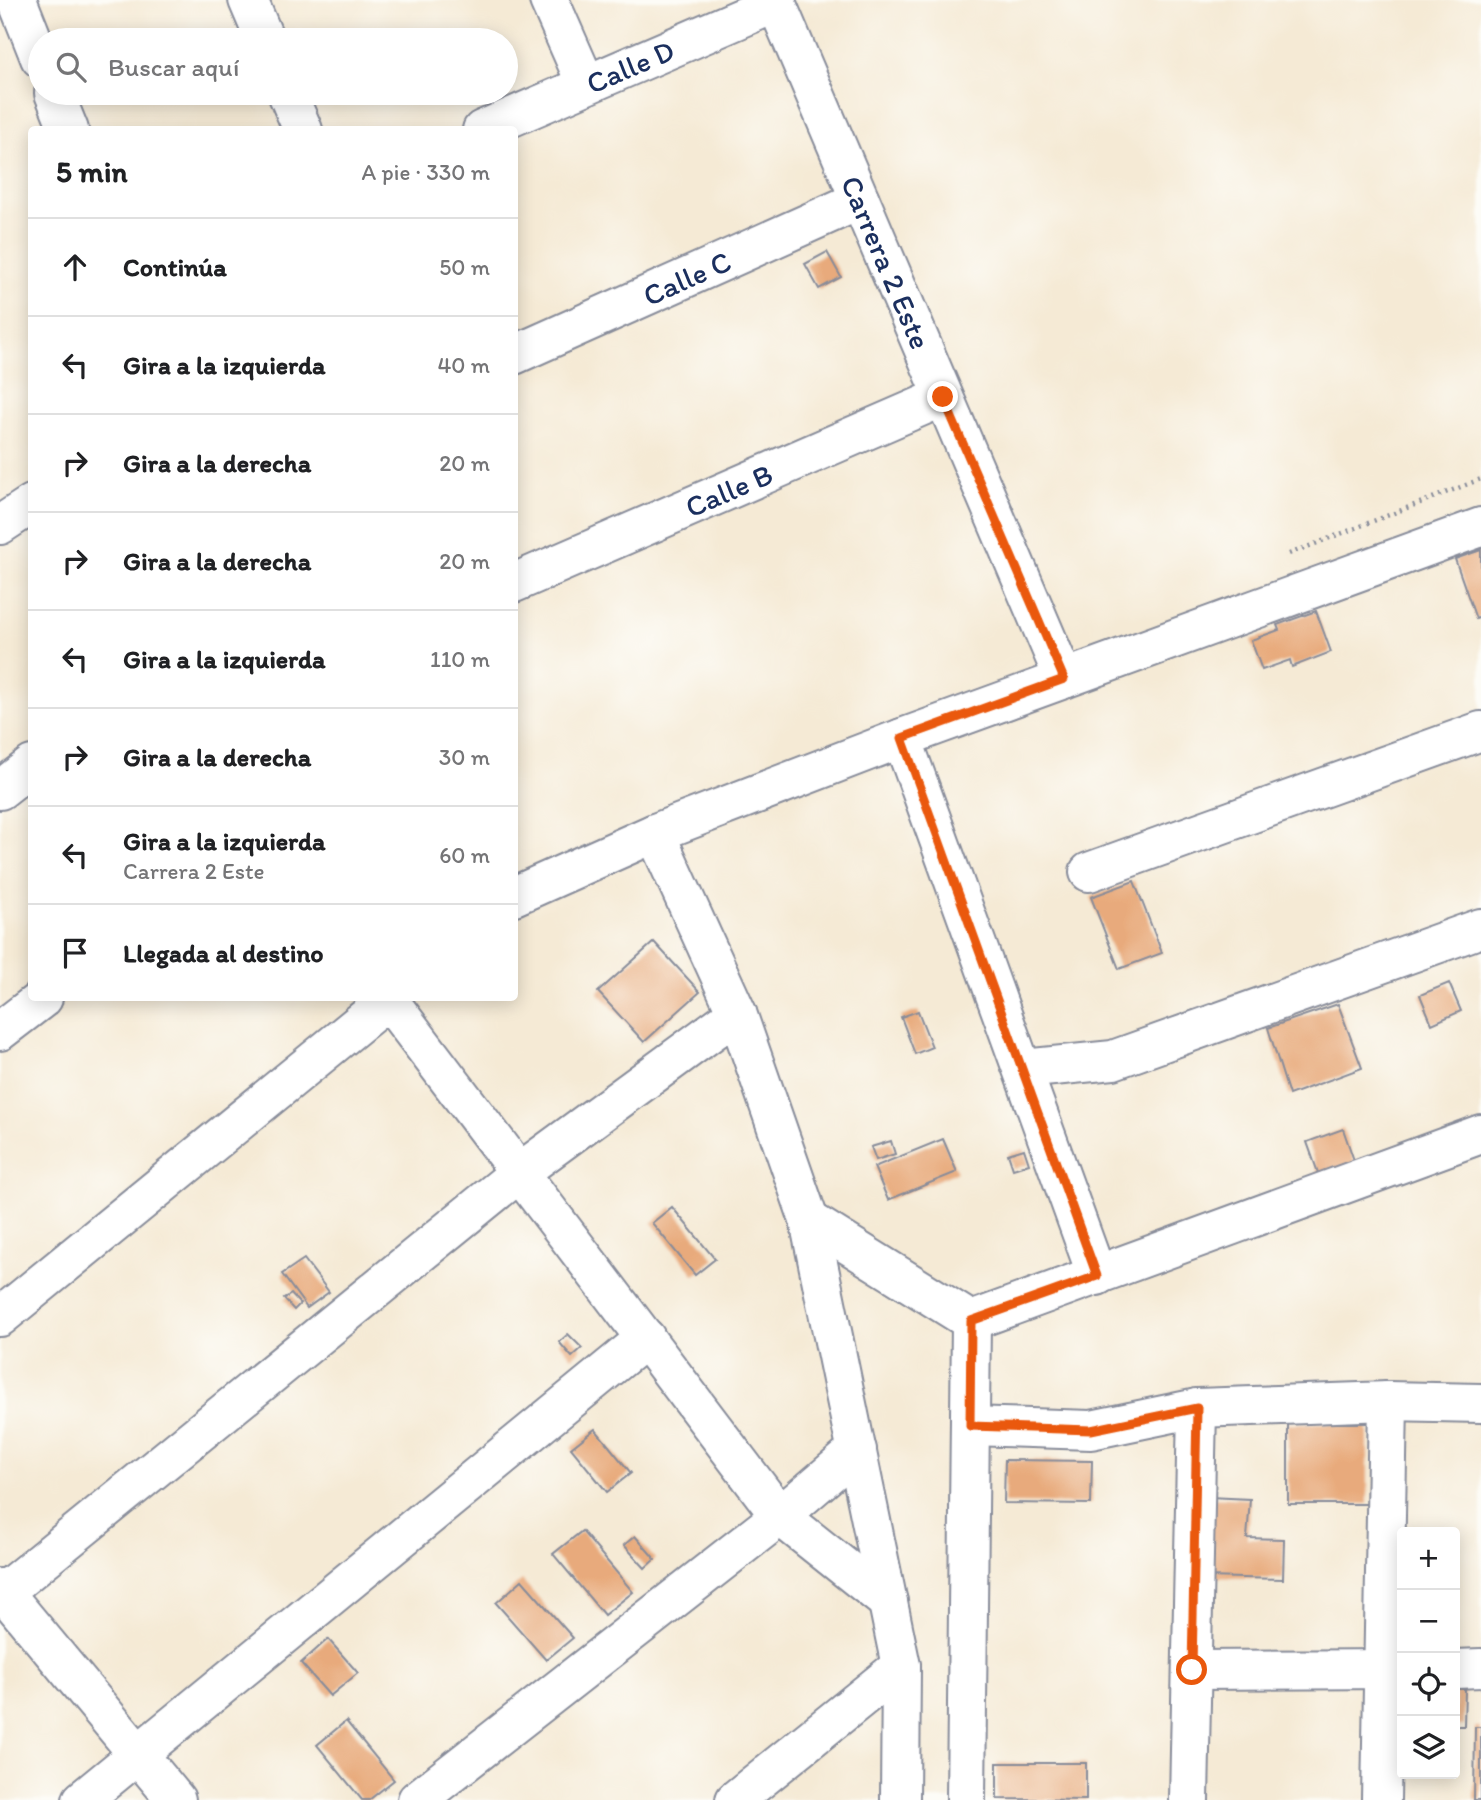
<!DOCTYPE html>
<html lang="es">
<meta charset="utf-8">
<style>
:root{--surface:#fff;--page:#f2f2f2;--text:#202124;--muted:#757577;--line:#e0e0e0}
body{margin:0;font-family:Itim,sans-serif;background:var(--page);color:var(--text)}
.controls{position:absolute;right:21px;bottom:21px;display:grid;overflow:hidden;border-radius:7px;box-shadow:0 4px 18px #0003}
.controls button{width:63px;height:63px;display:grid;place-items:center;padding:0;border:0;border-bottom:2px solid var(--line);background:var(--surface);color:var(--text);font:35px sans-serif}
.stop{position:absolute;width:21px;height:21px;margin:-16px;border:5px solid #ea580c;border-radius:50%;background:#fff}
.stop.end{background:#ea580c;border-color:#fff;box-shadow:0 2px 7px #0008}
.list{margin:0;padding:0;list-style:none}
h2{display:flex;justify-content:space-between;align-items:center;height:91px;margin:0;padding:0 28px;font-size:30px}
h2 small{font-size:23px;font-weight:400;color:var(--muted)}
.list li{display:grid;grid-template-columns:46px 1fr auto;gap:21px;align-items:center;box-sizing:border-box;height:98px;padding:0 28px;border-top:2px solid var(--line)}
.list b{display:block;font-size:26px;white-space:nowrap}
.list p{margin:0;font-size:23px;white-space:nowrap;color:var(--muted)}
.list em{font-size:23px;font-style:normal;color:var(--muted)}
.icon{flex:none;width:38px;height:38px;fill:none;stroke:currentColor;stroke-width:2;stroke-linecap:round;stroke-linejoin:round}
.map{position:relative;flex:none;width:1481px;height:1800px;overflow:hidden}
.search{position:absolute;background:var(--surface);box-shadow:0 4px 18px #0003;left:28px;top:28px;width:490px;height:77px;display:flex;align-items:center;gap:18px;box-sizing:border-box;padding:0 24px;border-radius:38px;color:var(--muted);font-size:26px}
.panel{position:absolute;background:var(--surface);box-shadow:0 4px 18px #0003;left:28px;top:126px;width:490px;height:875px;border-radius:7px}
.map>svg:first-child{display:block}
.building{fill:#e8aa7c}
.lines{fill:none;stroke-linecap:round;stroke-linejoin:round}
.street-casing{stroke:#888c9a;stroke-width:42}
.path{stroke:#888c9a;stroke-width:4.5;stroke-dasharray:2 5;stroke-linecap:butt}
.street{stroke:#fff;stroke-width:38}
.route{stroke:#ea580c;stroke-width:9}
.labels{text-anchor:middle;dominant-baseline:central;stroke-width:5;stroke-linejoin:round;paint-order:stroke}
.street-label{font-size:30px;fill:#1b2f5e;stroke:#fdfcf7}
</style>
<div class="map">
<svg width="1481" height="1800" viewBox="0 0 1481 1800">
<rect width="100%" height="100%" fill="#fdfcf7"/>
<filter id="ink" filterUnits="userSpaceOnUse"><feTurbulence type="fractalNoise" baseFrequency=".0143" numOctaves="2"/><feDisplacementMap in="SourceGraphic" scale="14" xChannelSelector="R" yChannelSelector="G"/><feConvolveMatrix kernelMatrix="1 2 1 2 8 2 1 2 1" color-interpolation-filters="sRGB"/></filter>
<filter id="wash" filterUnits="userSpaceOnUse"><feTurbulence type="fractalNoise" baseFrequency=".00686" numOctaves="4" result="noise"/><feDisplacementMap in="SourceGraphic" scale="28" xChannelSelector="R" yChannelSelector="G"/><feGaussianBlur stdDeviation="1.57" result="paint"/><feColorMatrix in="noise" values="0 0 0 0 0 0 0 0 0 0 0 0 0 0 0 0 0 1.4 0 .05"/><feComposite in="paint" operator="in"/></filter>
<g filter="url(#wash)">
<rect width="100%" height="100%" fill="#f5ead5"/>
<g id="blocks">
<g class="building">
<path d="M 827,252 L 841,277 L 819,289 L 805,264 Z"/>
<path d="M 1481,550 L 1481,617 L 1476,619 L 1455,559 Z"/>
<path d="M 1316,611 L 1331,652 L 1292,667 L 1290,660 L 1262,670 L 1251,640 L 1279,630 L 1277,625 Z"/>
<path d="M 1134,881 L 1162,953 L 1119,969 L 1091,897 Z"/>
<path d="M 654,942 L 700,992 L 644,1042 L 598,992 Z"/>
<path d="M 1449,983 L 1461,1011 L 1432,1024 L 1420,995 Z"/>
<path d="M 1338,1004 L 1362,1068 L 1289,1095 L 1268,1028 Z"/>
<path d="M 918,1011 L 932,1047 L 915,1054 L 901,1017 Z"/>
<path d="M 1343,1129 L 1357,1169 L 1321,1181 L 1307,1142 Z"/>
<path d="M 943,1139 L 957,1172 L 888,1200 L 874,1167 Z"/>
<path d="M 891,1141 L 895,1154 L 876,1160 L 871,1147 Z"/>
<path d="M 1024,1149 L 1029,1164 L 1013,1169 L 1008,1154 Z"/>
<path d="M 672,1207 L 715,1259 L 695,1275 L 652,1223 Z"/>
<path d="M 304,1259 L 329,1292 L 307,1308 L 282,1274 Z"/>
<path d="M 291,1294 L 300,1304 L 294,1310 L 284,1299 Z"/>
<path d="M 568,1334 L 582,1348 L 572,1357 L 559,1342 Z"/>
<rect x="1288" y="1423" width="80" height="81"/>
<path d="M 595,1429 L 631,1473 L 607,1492 L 571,1448 Z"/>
<path d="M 1005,1460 L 1092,1461 L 1091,1504 L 1004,1503 Z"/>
<path d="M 1209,1497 L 1250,1499 L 1247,1538 L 1284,1539 L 1283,1579 L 1206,1577 Z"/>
<path d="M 582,1531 L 633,1592 L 604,1615 L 553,1554 Z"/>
<path d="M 635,1536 L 655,1559 L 645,1568 L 624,1545 Z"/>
<path d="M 522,1580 L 573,1638 L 546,1660 L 496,1603 Z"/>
<path d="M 328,1639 L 358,1673 L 330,1696 L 301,1663 Z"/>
<path d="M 1455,1689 L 1465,1689 L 1464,1726 L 1455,1726 Z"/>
<path d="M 346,1721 L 394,1780 L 369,1800 L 362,1800 L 317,1745 Z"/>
<path d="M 1475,1727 L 1481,1727 L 1481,1800 L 1474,1800 Z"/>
<path d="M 997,1763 L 1086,1763 L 1086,1800 L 997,1799 Z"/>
</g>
</g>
</g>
<g filter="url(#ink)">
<use href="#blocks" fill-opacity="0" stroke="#888c9a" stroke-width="2"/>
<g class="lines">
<g class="street-casing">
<g id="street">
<path d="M 17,0 L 40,58"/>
<path d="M 248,0 L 265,40"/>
<path d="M 549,0 L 586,84"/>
<path id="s1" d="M 775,0 L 1064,679"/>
<path d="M 54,93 L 69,130"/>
<path d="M 287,93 L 303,130"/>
<path id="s2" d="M 482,130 L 776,3"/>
<path id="s3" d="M 514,355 L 860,200"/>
<path d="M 0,525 L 32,504"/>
<path id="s4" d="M 514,583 L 943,397"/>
<path d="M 902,738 L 1097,1276"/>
<path d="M 0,790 L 32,765"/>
<path d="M 655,833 L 737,1013 L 809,1220 L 901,1666 L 900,1800"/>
<path d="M 1089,872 L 1481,731"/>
<path d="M 514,896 L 655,833 L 902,738 L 1481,527"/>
<path d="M 387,998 L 780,1516 L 888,1602"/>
<path d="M 0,1031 L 43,998"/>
<path d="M 1023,1069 L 1113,1060 L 1481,928"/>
<path d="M 809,1220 L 971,1321"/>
<path d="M 0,1317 L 389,999"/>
<path d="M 971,1321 L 1481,1134"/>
<path d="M 970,1426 L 1091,1430 L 1197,1408 L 1388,1401 L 1481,1403"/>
<path d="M 0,1588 L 176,1800"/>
<path d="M 0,1595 L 520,1172 L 737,1013"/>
<path d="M 1455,1669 L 1481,1668"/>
<path d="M 1192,1670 L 1402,1669"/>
<path d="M 82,1800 L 646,1338"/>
<path d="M 417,1800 L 780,1516 L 857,1450"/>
<path d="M 735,1800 L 901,1666"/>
<path d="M 966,1800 L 971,1321"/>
<path d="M 1189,1800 L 1197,1408"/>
<path d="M 1381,1800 L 1388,1401"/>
</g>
</g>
<path class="path" d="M 1289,554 L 1481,479"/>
<use href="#street" class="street"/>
</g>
</g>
<g class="lines" filter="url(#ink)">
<path class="route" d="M 943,397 L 1064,679 L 902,738 L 1097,1276 L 971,1321 L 970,1426 L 1091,1430 L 1197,1408 L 1192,1670"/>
</g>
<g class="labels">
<g class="street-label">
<text stroke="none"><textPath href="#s2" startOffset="161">Calle D</textPath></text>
<text stroke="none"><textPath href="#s1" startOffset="285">Carrera 2 Este</textPath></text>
<text stroke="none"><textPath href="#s3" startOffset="189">Calle C</textPath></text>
<text stroke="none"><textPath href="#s4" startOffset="234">Calle B</textPath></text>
</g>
</g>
</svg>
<div class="controls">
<button>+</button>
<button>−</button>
<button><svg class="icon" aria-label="locate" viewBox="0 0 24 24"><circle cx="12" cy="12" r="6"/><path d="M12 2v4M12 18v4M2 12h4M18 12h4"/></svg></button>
<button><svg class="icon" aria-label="layers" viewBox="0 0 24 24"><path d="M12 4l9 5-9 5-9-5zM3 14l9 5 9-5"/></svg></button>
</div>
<div class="stop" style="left:1192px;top:1670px"></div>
<div class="stop end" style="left:943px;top:397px"></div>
<div class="search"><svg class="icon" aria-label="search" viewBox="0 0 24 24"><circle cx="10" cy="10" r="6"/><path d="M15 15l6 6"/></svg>Buscar aquí</div>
<section class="panel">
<h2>5 min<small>A pie · 330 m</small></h2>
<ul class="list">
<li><svg class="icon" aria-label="ahead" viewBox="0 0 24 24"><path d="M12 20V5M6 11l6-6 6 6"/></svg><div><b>Continúa</b></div><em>50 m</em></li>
<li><svg class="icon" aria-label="left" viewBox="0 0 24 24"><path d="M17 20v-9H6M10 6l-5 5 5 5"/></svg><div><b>Gira a la izquierda</b></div><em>40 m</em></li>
<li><svg class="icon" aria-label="right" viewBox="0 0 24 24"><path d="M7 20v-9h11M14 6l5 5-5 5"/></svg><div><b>Gira a la derecha</b></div><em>20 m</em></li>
<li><svg class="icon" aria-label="right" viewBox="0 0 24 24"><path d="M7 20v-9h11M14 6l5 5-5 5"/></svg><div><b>Gira a la derecha</b></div><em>20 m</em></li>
<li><svg class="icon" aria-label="left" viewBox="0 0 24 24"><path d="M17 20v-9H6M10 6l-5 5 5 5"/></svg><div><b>Gira a la izquierda</b></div><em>110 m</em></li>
<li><svg class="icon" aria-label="right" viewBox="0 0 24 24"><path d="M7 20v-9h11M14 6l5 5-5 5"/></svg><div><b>Gira a la derecha</b></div><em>30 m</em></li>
<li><svg class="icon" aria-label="left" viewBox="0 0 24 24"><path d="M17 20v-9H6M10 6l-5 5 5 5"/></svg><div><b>Gira a la izquierda</b><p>Carrera 2 Este</p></div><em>60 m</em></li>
<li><svg class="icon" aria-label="arrive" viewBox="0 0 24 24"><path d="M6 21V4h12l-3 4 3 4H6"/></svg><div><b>Llegada al destino</b></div></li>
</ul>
</section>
</div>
